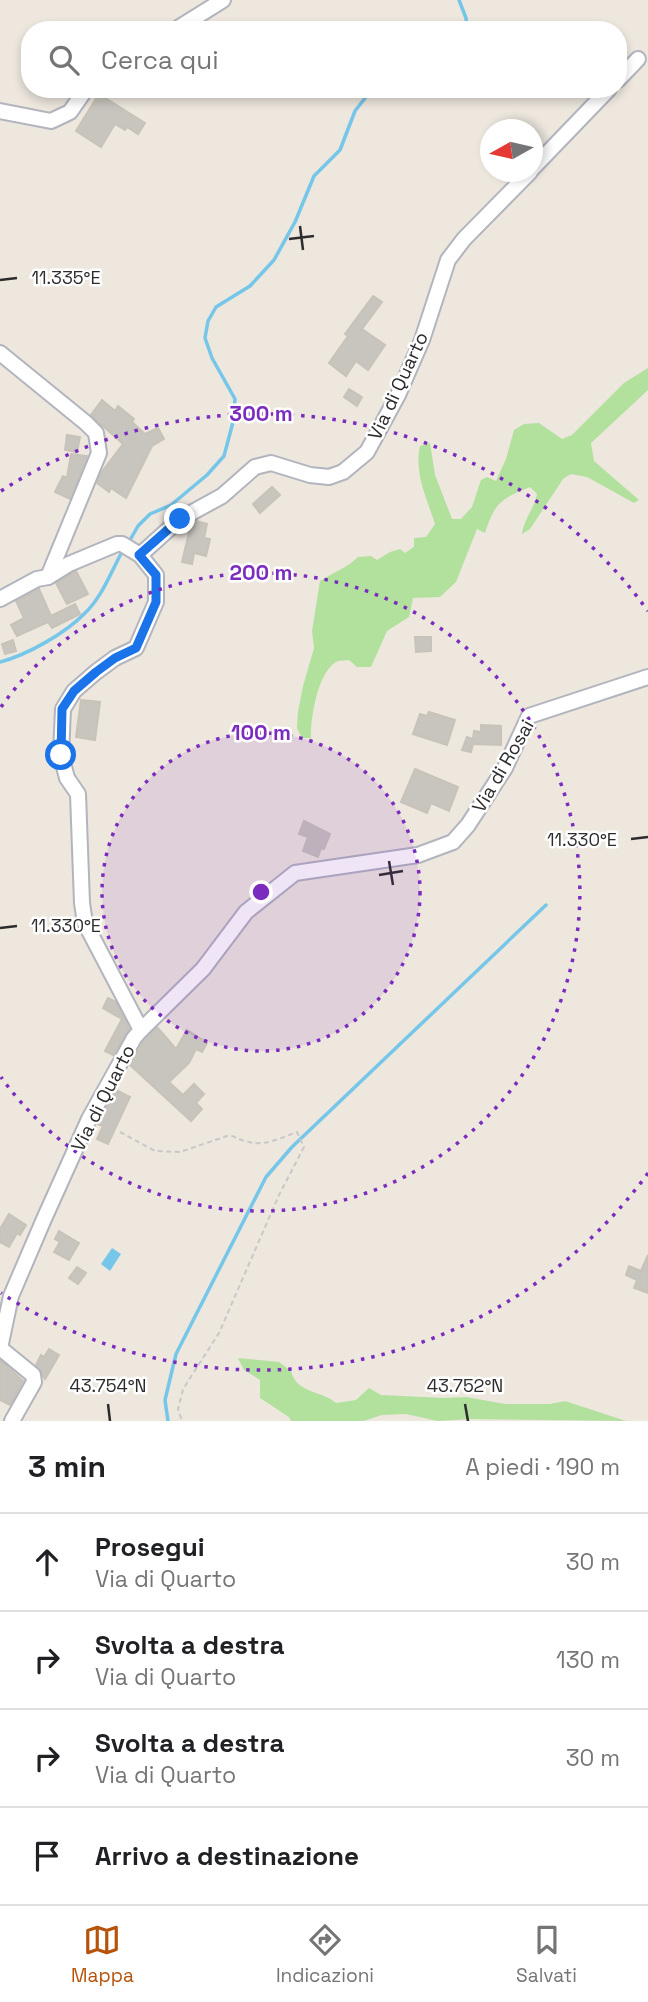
<!DOCTYPE html>
<html lang="it">
<meta charset="utf-8">
<style>
:root{--surface:#fff;--page:#f2f2f2;--text:#202124;--muted:#757577;--line:#e0e0e0;--accent:#b45309}
body{margin:0;font-family:"Space Grotesk",sans-serif;background:var(--page);color:var(--text)}
.compass{position:absolute;left:480px;top:119px;width:63px;height:63px;border-radius:50%;background:var(--surface);box-shadow:0 4px 10px #0003;rotate:262deg}
.stop{position:absolute;width:21px;height:21px;margin:-16px;border:5px solid #1a73e8;border-radius:50%;background:#fff}
.stop.end{background:#1a73e8;border-color:#fff;box-shadow:0 2px 7px #0008}
.list{margin:0;padding:0;list-style:none}
h2{display:flex;justify-content:space-between;align-items:center;height:91px;margin:0;padding:0 28px;font-size:30px}
h2 small{font-size:23px;font-weight:400;color:var(--muted)}
.list li{display:grid;grid-template-columns:46px 1fr auto;gap:21px;align-items:center;box-sizing:border-box;height:98px;padding:0 28px;border-top:2px solid var(--line)}
.list b{display:block;font-size:26px;white-space:nowrap}
.list p{margin:0;font-size:23px;white-space:nowrap;color:var(--muted)}
.list em{font-size:23px;font-style:normal;color:var(--muted)}
.icon{flex:none;width:38px;height:38px;fill:none;stroke:currentColor;stroke-width:2;stroke-linecap:round;stroke-linejoin:round}
.map{position:relative;flex:none;width:648px;height:1421px;overflow:hidden}
.search{position:absolute;background:var(--surface);box-shadow:0 4px 10px #0003;left:21px;right:21px;top:21px;height:77px;display:flex;align-items:center;gap:18px;box-sizing:border-box;padding:0 24px;border-radius:28px;color:var(--muted);font-size:26px}
.sheet{height:483px;background:var(--surface)}
nav{display:flex;justify-content:space-around;align-items:center;box-sizing:border-box;height:98px;border-top:2px solid var(--line);background:var(--surface);font-size:19px;color:var(--muted)}
nav a{display:grid;justify-items:center;gap:4px}
nav .on{color:var(--accent)}
.map>svg:first-child{display:block}
.green{fill:#b1e19d}
.water{fill:#76c6ea}
.lines{fill:none;stroke-linecap:round;stroke-linejoin:round}
.stream{stroke:#76c6ea;stroke-width:3.5}
.building{fill:#c8c4be;stroke:#c8c3b8;stroke-width:2}
.minor-casing{stroke:#b2b4be;stroke-width:18}
.path{stroke:#c8c8c8;stroke-width:2;stroke-dasharray:5 3.5;stroke-linecap:butt}
.minor{stroke:#fff;stroke-width:14}
.route{stroke:#1a73e8;stroke-width:9}
.ticks{fill:none;stroke:#2c2c2c;stroke-width:2.5}
.ring{fill:none;stroke:#7b2cbf;stroke-width:3.5;stroke-dasharray:3.5 7}
.labels{text-anchor:middle;dominant-baseline:central;stroke-width:5;stroke-linejoin:round;paint-order:stroke}
.street-label{font-size:19px;fill:#2c2c2c;stroke:#fff}
.ticks-label{font-size:18px;text-anchor:middle;fill:#2c2c2c;stroke:#fff;stroke-width:5;stroke-linejoin:round;paint-order:stroke}
.centre{fill:#7b2cbf;stroke:#fff;stroke-width:3.5}
.ring-label{font-size:21px;text-anchor:middle;font-weight:bold;fill:#7b2cbf;stroke:#fff;stroke-width:5;stroke-linejoin:round;paint-order:stroke}
</style>
<div class="map">
<svg width="648" height="1421" viewBox="0 0 648 1421">
<rect width="100%" height="100%" fill="#ede7de"/>
<g class="green">
<path d="M 648,368 L 648,390 L 591,443 L 594,461 L 639,500 L 634,503 L 587,477 L 571,474 L 563,479 L 530,529 L 522,534 C 524,519 534,509 537,494 L 530,487 C 500,499 495,503 485,533 L 477,529 L 456,582 L 440,597 L 413,598 L 409,617 L 387,631 L 371,667 L 357,667 L 349,660 C 348,660 339,661 338,661 C 318,669 310,720 311,738 L 302,738 L 297,728 L 298,712 L 303,686 L 314,648 L 312,631 L 320,581 C 334,572 347,568 358,557 L 371,556 L 377,560 L 390,552 L 400,549 L 405,553 L 414,547 L 414,538 L 426,537 L 435,524 C 427,499 414,473 420,446 L 430,443 L 435,475 L 452,519 L 461,519 L 472,507 L 481,480 L 487,477 L 496,481 L 506,459 L 514,430 L 524,424 L 539,423 L 562,439 L 572,435 L 624,383 Z"/>
<path d="M 238,1358 L 279,1362 L 291,1371 C 297,1394 321,1390 336,1403 L 356,1400 L 369,1388 L 381,1395 L 444,1398 L 466,1397 L 505,1404 L 550,1404 L 565,1401 L 626,1421 L 470,1419 L 438,1421 L 406,1414 L 382,1415 L 363,1421 L 291,1421 L 289,1417 L 260,1398 L 260,1380 L 244,1370 Z"/>
</g>
<path class="water" d="M 112,1248 L 121,1254 L 110,1271 L 101,1264 Z"/>
<g class="lines">
<g class="stream">
<path d="M 459,0 L 466,18 L 467,30"/>
<path d="M 130,540 L 138,526 L 150,514 L 171,505 L 207,475 L 224,456 L 233,422 L 235,399 L 212,358 L 205,338 L 208,321 L 216,307 L 250,286 L 274,260 L 295,222 L 314,176 L 340,150 L 355,111 L 369,93 L 377,89"/>
<path d="M 0,662 C 27,655 66,633 85,613 C 102,597 111,572 122,552"/>
<path d="M 168,1421 L 165,1400 L 176,1354 L 266,1177 L 292,1147 L 546,905"/>
</g>
</g>
<g class="building">
<path d="M 99,94 L 145,123 L 138,134 L 127,127 L 125,130 L 115,124 L 101,147 L 76,131 Z"/>
<path d="M 373,296 L 382,302 L 362,329 L 385,345 L 368,370 L 356,361 L 346,376 L 329,363 L 348,336 L 345,334 Z"/>
<path d="M 349,389 L 362,397 L 357,406 L 344,397 Z"/>
<path d="M 102,400 L 115,411 L 118,406 L 134,419 L 132,422 L 145,434 L 158,428 L 164,439 L 152,446 L 126,498 L 111,488 L 109,492 L 97,483 L 101,473 L 123,444 L 91,415 Z"/>
<path d="M 67,435 L 80,437 L 77,452 L 65,450 Z"/>
<path d="M 71,454 L 87,456 L 70,499 L 55,492 L 63,476 L 67,478 Z"/>
<path d="M 272,487 L 280,495 L 260,513 L 253,504 Z"/>
<path d="M 196,521 L 207,524 L 204,538 L 210,539 L 206,556 L 194,553 L 192,564 L 182,562 L 191,524 Z"/>
<path d="M 76,571 L 88,594 L 67,604 L 56,583 Z"/>
<path d="M 39,589 L 51,616 L 75,604 L 80,614 L 52,628 L 48,622 L 17,636 L 11,625 L 24,618 L 16,601 Z"/>
<path d="M 415,637 L 431,637 L 431,651 L 416,652 Z"/>
<path d="M 13,640 L 16,651 L 5,654 L 2,644 Z"/>
<path d="M 81,700 L 100,702 L 95,740 L 76,737 Z"/>
<path d="M 429,712 L 455,720 L 447,745 L 413,734 L 420,714 L 427,716 Z"/>
<path d="M 481,725 L 501,726 L 501,745 L 473,744 L 471,752 L 462,750 L 467,737 L 473,739 L 474,731 L 481,732 Z"/>
<path d="M 415,769 L 458,787 L 449,811 L 431,803 L 427,813 L 401,802 Z"/>
<path d="M 304,821 L 330,834 L 324,849 L 321,848 L 318,857 L 303,851 L 308,837 L 299,834 Z"/>
<path d="M 108,998 L 116,1002 L 129,1029 L 113,1055 L 105,1051 L 122,1019 L 103,1008 Z"/>
<path d="M 157,1027 L 176,1049 L 187,1030 L 207,1043 L 202,1052 L 196,1049 L 189,1063 L 169,1082 L 183,1095 L 194,1084 L 204,1094 L 196,1103 L 202,1109 L 191,1121 L 130,1065 L 142,1044 Z"/>
<path d="M 116,1090 L 130,1097 L 108,1144 L 97,1139 L 103,1126 L 97,1124 Z"/>
<path d="M 9,1214 L 26,1225 L 20,1235 L 17,1233 L 9,1247 L 0,1242 L 0,1229 Z"/>
<path d="M 59,1231 L 79,1243 L 69,1260 L 54,1252 L 60,1242 L 55,1239 Z"/>
<path d="M 648,1255 L 648,1293 L 634,1288 L 637,1280 L 626,1275 L 629,1266 L 641,1271 Z"/>
<path d="M 77,1267 L 86,1273 L 78,1284 L 69,1278 Z"/>
<path d="M 49,1349 L 59,1355 L 45,1379 L 36,1365 L 41,1355 L 44,1357 Z"/>
<path d="M 0,1360 L 23,1381 L 10,1405 L 0,1400 Z"/>
</g>
<g class="lines">
<g class="minor-casing">
<g id="minor">
<path d="M 175,30 L 223,0"/>
<path d="M 618,80 L 638,59"/>
<path d="M 0,111 L 51,121 L 70,112 L 86,89"/>
<path d="M 532,169 L 609,89"/>
<path d="M 0,353 L 86,423 L 96,433 L 99,453 L 48,577"/>
<path d="M 140,555 L 180,519 L 222,496 L 255,467 L 271,463 L 310,475 L 329,477 L 343,472 L 367,452 L 398,395 L 422,340 L 448,260 L 464,239 L 530,172"/>
<path d="M 0,599 L 37,579 L 48,577 L 69,564 L 117,544 L 122,544 L 140,555 L 156,575 L 156,602 L 136,648 L 115,658 L 96,672 L 74,691 L 63,709 L 61,755 L 67,778 L 78,794 L 82,903 L 85,923 L 141,1030 L 134,1038 L 89,1119 L 44,1219 L 11,1296 L 0,1348 L 33,1375 L 34,1382 L 12,1421"/>
<path d="M 141,1030 L 203,969 L 246,912 L 295,873 L 418,855 L 453,842 L 468,825 L 505,768 L 529,716 L 648,677"/>
</g>
</g>
<path class="path" d="M 120,1132 L 155,1151 L 180,1152 L 230,1135 C 259,1149 268,1143 297,1132 L 304,1147 L 279,1195 L 219,1333 L 183,1389 L 178,1409 L 182,1421"/>
<use href="#minor" class="minor"/>
</g>
<g class="lines">
<path class="route" d="M 61,755 L 62,709 L 74,691 L 96,672 L 115,658 L 136,648 L 156,602 L 156,575 L 139,555 L 180,519"/>
</g>
<path class="ticks" d="M 300,226 L 303,250M 289,239 L 314,236M 0,280 L 17,278M 631,839 L 648,837M 389,861 L 393,885M 379,875 L 403,871M 0,928 L 17,926M 108,1404 L 110,1421M 465,1404 L 468,1421"/>
<circle cx="261" cy="892" r="159" fill="#7b2cbf" fill-opacity=".12"/>
<g class="ring">
<circle cx="261" cy="892" r="159"/>
<path d="M1 707A319 319 0 1 1 1 1077"/>
<path d="M648 1173A478 478 0 0 1 1 1293M1 491A478 478 0 0 1 648 611"/>
</g>
<g class="labels">
<g class="street-label">
<text transform="translate(398 386) rotate(-65)">Via di Quarto</text>
<text transform="translate(503 766) rotate(-60)">Via di Rosai</text>
<text transform="translate(103 1098) rotate(-63)">Via di Quarto</text>
</g>
</g>
<g class="ticks-label">
<text x="66" y="284">11.335°E</text>
<text x="582" y="846">11.330°E</text>
<text x="66" y="932">11.330°E</text>
<text x="108" y="1392">43.754°N</text>
<text x="465" y="1392">43.752°N</text>
</g>
<circle cx="261" cy="892" r="10" class="centre"/>
<g class="ring-label">
<text x="261" y="421">300 m</text>
<text x="261" y="580">200 m</text>
<text x="261" y="740">100 m</text>
</g>
</svg>
<svg class="compass" viewBox="-18 -18 36 36"><path d="M0-13l5 13h-10z" fill="#e53935"/><path d="M0 13l5-13h-10z" fill="#757577"/></svg>
<div class="stop" style="left:61px;top:755px"></div>
<div class="stop end" style="left:180px;top:519px"></div>
<div class="search"><svg class="icon" aria-label="search" viewBox="0 0 24 24"><circle cx="10" cy="10" r="6"/><path d="M15 15l6 6"/></svg>Cerca qui</div>
</div>
<section class="sheet">
<h2>3 min<small>A piedi · 190 m</small></h2>
<ul class="list">
<li><svg class="icon" aria-label="ahead" viewBox="0 0 24 24"><path d="M12 20V5M6 11l6-6 6 6"/></svg><div><b>Prosegui</b><p>Via di Quarto</p></div><em>30 m</em></li>
<li><svg class="icon" aria-label="right" viewBox="0 0 24 24"><path d="M7 20v-9h11M14 6l5 5-5 5"/></svg><div><b>Svolta a destra</b><p>Via di Quarto</p></div><em>130 m</em></li>
<li><svg class="icon" aria-label="right" viewBox="0 0 24 24"><path d="M7 20v-9h11M14 6l5 5-5 5"/></svg><div><b>Svolta a destra</b><p>Via di Quarto</p></div><em>30 m</em></li>
<li><svg class="icon" aria-label="arrive" viewBox="0 0 24 24"><path d="M6 21V4h12l-3 4 3 4H6"/></svg><div><b>Arrivo a destinazione</b></div></li>
</ul>
</section>
<nav>
<a class="on"><svg class="icon" aria-label="map" viewBox="0 0 24 24"><path d="M3 6l6-2 6 2 6-2v14l-6 2-6-2-6 2zM9 4v14M15 6v14"/></svg>Mappa</a>
<a><svg class="icon" aria-label="directions" viewBox="0 0 24 24"><path d="M12 3l9 9-9 9-9-9zM9 14v-3h6M13 9l2 2-2 2"/></svg>Indicazioni</a>
<a><svg class="icon" aria-label="saved" viewBox="0 0 24 24"><path d="M7 4h10v16l-5-4-5 4z"/></svg>Salvati</a>
</nav>
